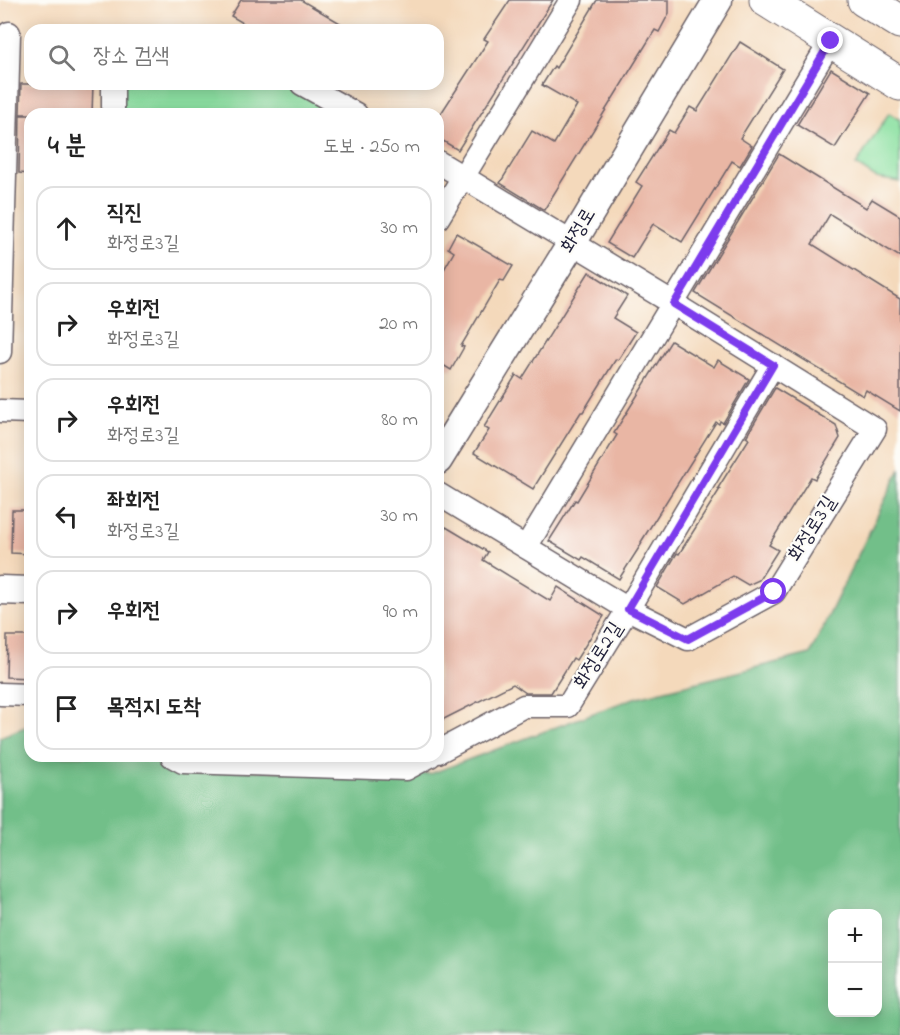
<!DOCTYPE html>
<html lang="ko">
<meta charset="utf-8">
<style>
:root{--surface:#fff;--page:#f6f6f6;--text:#222;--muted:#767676;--line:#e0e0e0}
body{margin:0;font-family:"Indie Flower","Poor Story",sans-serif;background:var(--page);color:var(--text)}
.controls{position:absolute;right:18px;bottom:18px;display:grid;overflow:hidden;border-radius:12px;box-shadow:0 3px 15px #0003}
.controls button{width:54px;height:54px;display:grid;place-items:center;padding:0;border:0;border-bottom:2px solid var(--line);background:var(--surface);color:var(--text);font:30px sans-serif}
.stop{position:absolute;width:18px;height:18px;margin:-14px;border:4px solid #7c3aed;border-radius:50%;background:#fff}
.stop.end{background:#7c3aed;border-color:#fff;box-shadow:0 2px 6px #0008}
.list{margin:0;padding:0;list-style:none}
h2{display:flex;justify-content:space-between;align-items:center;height:78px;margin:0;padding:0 24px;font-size:26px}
h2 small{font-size:20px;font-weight:400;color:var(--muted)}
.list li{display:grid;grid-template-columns:39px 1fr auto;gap:18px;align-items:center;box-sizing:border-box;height:84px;margin:0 12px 12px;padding:0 12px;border:2px solid var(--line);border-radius:18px}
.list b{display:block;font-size:22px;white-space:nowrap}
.list p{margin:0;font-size:20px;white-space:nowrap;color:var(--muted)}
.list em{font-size:20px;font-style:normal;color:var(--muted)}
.icon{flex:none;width:33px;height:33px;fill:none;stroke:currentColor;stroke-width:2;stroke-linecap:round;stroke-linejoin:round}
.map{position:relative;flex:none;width:900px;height:1035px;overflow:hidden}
.search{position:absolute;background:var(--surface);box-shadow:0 3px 15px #0003;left:24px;top:24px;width:420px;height:66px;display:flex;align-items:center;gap:15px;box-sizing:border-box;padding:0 21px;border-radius:18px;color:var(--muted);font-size:22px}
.panel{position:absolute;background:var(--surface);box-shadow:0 3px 15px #0003;left:24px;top:108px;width:420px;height:654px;border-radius:18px}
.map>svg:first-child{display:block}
.green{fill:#8de1a3;stroke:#58826f;stroke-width:1.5}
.forest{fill:#72bf89;stroke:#4a7062;stroke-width:1.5;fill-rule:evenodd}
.building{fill:#e9b6a4}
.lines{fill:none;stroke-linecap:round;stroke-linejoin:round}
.minor-casing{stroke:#6c6268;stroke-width:25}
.tertiary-casing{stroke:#6c6268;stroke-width:31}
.secondary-casing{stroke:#6c6268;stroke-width:35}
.minor{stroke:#fff;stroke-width:22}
.tertiary{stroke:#fff;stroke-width:28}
.secondary{stroke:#fff;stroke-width:33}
.route{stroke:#7c3aed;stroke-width:8}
.labels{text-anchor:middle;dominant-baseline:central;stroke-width:4.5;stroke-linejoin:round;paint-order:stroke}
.street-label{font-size:20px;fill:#22223b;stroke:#fdfcf7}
</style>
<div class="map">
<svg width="900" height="1035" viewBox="0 0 900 1035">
<rect width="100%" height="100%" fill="#fdfcf7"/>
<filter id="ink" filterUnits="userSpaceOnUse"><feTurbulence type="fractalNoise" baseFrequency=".0167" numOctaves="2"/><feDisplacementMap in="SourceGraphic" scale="12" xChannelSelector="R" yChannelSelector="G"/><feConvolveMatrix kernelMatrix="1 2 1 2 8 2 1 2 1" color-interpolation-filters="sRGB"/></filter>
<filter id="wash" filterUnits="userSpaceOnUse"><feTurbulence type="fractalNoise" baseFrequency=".008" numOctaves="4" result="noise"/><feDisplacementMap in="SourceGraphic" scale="24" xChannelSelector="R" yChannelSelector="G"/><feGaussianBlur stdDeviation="1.35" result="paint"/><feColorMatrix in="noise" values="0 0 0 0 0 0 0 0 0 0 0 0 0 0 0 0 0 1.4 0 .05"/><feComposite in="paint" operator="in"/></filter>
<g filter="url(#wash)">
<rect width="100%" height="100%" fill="#f4d9bb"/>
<g class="green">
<path d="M 117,84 L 291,84 L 326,103 L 319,114 L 117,114 Z"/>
<path d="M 889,113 L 900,120 L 900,182 L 876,178 L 856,165 Z"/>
</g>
<path class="forest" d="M 900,469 L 900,1035 L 0,1035 L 0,737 L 30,725 L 30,756 L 152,756 L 177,769 L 430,774 L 634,698 L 810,654 ZM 832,914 L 878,914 L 878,1012 L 832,1012 Z"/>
<g id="blocks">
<g class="building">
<path d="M 241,0 L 301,0 L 352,30 L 255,30 L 231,16 Z"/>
<path d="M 510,0 L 553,0 L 458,150 L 438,138 L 438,118 L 488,41 L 484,39 Z"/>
<path d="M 597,0 L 669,0 L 669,13 L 659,32 L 655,30 L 544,210 L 500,183 L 532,131 L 554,144 L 577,105 L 542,85 L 554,66 L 556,68 Z"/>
<path d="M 740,42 L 783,69 L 740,138 L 752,146 L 740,166 L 732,161 L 682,242 L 653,224 L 632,258 L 607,243 L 642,186 L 636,182 L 669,130 L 674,133 L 690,107 L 697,111 Z"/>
<path d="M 831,69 L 870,93 L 835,148 L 797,125 Z"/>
<path d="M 21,84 L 93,84 L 92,114 L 20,114 Z"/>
<path d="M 20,115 L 30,115 L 30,174 L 19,173 Z"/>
<path d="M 779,154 L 866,208 L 872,199 L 900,216 L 900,257 L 830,214 L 812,244 L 900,299 L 900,411 L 866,390 L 863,396 L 695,293 Z"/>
<path d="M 456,233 L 513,266 L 504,281 L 500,280 L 461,346 L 464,347 L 451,370 L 438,362 L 438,280 L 454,252 L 448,248 Z"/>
<path d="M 589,272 L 627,296 L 613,318 L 636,332 L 618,360 L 616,359 L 583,412 L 581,412 L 533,489 L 474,453 L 489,430 L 484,427 L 516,375 L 522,379 Z"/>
<path d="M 671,341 L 714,367 L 718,360 L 749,379 L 723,423 L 720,421 L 719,424 L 716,422 L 641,542 L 642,543 L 619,579 L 583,557 L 581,560 L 549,541 L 575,500 L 577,501 L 617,435 L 614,433 Z"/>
<path d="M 775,388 L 836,425 L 840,438 L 815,479 L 811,477 L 769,545 L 778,550 L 759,580 L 748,585 L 733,576 L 685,604 L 657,587 L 677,553 L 679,554 L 720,489 L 718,488 L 749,439 L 746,437 Z"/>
<path d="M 12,510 L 30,510 L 30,554 L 11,553 Z"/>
<path d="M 446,527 L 488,552 L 483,560 L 550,601 L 558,587 L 604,616 L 576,660 L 573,658 L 551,693 L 526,693 L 513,684 L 438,722 L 438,540 Z"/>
<path d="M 7,636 L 30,636 L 30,678 L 6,677 Z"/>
</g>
</g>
</g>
<g filter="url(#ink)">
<use href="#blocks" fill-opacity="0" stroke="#6c6268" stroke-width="1.5"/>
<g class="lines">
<g class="minor-casing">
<g id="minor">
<path d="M 302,84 L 356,114"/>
<path d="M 113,114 L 113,84"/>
<path d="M 438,162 L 463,177 L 438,218"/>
<path d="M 0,352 L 9,33"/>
<path d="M 0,411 L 30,412"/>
<path d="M 438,494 L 628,609 L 688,639 L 774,592 L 875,429 L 674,304 L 463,177 L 571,0"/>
<path d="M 526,547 L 831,41"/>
<path d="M 0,694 L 30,695"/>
<path d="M 438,752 L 524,706 L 568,706 L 628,609 L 773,365"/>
<path d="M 172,756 L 183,762 L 406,769 L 430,756"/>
</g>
</g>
<g class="tertiary-casing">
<g id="tertiary">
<path d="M 438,460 L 572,243 L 718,0"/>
<path d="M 0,590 L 30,591"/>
</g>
</g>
<g class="secondary-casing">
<g id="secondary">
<path d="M 766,0 L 900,84"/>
<path d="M 864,0 L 900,22"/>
</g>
</g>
<use href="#minor" class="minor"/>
<use href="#tertiary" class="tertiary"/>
<use href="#secondary" class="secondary"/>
</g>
</g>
<g class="lines" filter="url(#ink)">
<path class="route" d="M 774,592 L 688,639 L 628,609 L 773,365 L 674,304 L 831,41"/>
</g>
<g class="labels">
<g class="street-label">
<text transform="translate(579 231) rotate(-59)">화정로</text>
<text transform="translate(813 529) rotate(-58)">화정로3길</text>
<text transform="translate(599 656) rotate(-58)">화정로2길</text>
</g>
</g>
</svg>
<div class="controls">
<button>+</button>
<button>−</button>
</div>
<div class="stop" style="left:774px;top:592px"></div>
<div class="stop end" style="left:831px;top:41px"></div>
<div class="search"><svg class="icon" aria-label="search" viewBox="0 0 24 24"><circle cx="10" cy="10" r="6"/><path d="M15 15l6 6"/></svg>장소 검색</div>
<section class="panel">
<h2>4 분<small>도보 · 250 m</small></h2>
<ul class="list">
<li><svg class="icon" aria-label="ahead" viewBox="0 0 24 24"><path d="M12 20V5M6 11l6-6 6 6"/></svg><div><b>직진</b><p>화정로3길</p></div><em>30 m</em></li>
<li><svg class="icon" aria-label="right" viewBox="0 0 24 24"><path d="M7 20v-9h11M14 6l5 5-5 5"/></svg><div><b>우회전</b><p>화정로3길</p></div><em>20 m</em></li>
<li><svg class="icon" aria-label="right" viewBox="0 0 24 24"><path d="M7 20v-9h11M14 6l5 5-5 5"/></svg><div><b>우회전</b><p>화정로3길</p></div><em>80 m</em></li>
<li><svg class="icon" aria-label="left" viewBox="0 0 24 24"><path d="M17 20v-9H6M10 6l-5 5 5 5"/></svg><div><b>좌회전</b><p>화정로3길</p></div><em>30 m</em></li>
<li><svg class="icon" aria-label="right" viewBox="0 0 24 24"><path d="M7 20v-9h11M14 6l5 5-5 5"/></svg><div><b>우회전</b></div><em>90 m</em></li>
<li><svg class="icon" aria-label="arrive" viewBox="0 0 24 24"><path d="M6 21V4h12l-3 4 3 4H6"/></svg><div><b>목적지 도착</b></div></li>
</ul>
</section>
</div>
